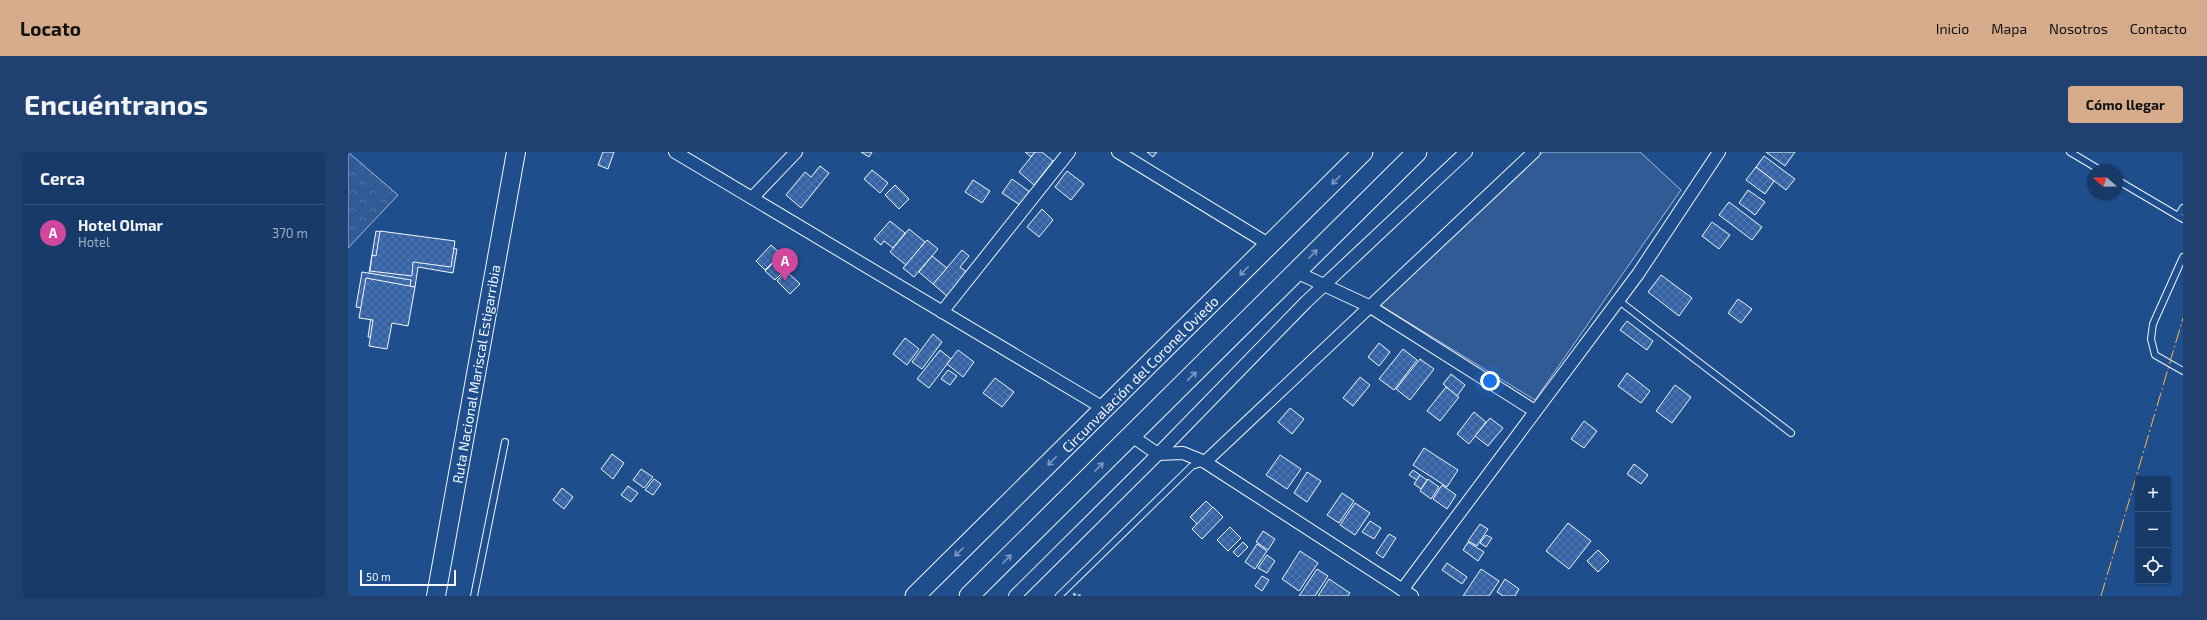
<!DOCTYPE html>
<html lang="es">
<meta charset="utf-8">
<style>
:root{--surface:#173a69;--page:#20416f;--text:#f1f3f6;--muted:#9eadc0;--line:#36547d;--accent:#d6ab8b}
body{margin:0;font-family:"Exo 2",sans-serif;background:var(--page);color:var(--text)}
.controls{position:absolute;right:12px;bottom:12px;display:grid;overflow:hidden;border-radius:4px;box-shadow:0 1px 3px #0004}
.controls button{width:36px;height:36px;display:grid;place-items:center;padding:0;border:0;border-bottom:1px solid var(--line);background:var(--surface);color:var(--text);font:20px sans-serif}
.compass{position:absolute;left:1739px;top:12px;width:36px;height:36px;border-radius:50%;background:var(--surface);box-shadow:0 1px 3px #0004;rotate:290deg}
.scale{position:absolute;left:12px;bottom:10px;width:96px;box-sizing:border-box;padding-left:4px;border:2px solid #f2f6ff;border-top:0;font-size:11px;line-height:14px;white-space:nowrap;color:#f2f6ff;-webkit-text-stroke:3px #1f4e8c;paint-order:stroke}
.you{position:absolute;left:1142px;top:229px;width:14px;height:14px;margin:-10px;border:3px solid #fff;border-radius:50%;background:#1a73e8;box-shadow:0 0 0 6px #1a73e833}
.badge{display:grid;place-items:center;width:26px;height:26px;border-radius:50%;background:var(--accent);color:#fff;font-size:13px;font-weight:700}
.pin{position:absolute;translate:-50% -33px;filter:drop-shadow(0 1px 2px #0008)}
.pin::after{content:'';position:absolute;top:21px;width:14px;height:12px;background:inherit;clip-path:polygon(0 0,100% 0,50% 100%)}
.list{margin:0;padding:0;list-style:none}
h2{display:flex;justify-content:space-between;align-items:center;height:52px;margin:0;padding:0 16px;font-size:17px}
h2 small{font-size:13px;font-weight:400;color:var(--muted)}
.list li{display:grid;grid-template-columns:26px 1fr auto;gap:12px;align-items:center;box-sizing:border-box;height:56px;padding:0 16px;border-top:1px solid var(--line)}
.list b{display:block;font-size:15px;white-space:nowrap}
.list p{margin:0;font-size:13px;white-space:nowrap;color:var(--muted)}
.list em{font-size:13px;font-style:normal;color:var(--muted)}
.icon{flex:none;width:22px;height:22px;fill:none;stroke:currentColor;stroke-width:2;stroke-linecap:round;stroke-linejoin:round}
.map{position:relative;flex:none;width:1835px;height:444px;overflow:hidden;border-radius:4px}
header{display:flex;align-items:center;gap:24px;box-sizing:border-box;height:56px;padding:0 20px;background:var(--accent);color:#111}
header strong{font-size:19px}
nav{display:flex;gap:22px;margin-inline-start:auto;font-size:14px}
.intro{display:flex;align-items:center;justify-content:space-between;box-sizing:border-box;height:96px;padding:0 24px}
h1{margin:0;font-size:28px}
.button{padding:10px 18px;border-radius:4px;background:var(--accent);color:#111;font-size:14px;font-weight:700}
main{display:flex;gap:24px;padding:0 24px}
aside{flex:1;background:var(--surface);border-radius:4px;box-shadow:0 1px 3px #0004}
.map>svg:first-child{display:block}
.built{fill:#305b95;stroke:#a8bbd7}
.forest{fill:url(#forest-crowns);stroke:#a8bbd7}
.building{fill:url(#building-cross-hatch);stroke:#f2f6ff}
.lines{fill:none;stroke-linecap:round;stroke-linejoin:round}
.service-casing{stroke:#f2f6ff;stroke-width:8}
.minor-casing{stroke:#f2f6ff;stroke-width:14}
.primary-casing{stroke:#f2f6ff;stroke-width:20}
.trunk-casing{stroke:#f2f6ff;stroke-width:21}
.path{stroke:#b3c4dc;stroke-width:2.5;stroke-dasharray:3 2;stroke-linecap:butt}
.service{stroke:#1f4e8c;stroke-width:6}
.minor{stroke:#1f4e8c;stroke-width:12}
.primary{stroke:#1f4e8c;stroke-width:18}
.trunk{stroke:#1f4e8c;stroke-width:19}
.power{stroke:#ffb74d;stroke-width:1;stroke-dasharray:14 3 2 3;stroke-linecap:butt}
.oneway{stroke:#7e9ac0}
.labels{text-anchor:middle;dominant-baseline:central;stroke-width:3;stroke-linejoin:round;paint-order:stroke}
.street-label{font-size:14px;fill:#f2f6ff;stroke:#1f4e8c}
</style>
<header>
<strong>Locato</strong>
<nav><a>Inicio</a><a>Mapa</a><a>Nosotros</a><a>Contacto</a></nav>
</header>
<div class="intro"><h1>Encuéntranos</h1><a class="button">Cómo llegar</a></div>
<main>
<aside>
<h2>Cerca<small></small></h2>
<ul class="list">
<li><span class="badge" style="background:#d1479c">A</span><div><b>Hotel Olmar</b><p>Hotel</p></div><em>370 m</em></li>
</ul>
</aside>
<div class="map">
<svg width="1835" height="444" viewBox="0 0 1835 444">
<defs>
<pattern id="forest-crowns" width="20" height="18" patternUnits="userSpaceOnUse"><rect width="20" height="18" fill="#305b95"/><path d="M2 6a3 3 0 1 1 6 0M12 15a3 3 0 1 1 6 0" fill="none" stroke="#4e73a5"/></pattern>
<pattern id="building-cross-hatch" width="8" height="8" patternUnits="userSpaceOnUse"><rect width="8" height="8" fill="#3563a3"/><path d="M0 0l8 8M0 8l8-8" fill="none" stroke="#537ab1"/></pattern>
</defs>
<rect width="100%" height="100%" fill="#1f4e8c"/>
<path class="built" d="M 1195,0 L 1292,0 L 1333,38 L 1187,248 L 1032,153 Z"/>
<path class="forest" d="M 0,0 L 50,43 L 0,96 Z"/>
<g class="building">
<path d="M 255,0 L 266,0 L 260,17 L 250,13 Z"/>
<path d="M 513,0 L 524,0 L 521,5 Z"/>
<path d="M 677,0 L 687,0 L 683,5 Z"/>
<path d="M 687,0 L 694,0 L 705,9 L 686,33 L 671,20 Z"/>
<path d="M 799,0 L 809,0 L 805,5 Z"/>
<path d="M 1418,0 L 1447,0 L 1437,14 Z"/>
<path d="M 1416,4 L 1447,27 L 1438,38 L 1408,15 Z"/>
<path d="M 472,14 L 481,21 L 453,56 L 438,43 L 457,20 L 463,25 Z"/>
<path d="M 1408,15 L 1426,29 L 1417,42 L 1398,28 Z"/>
<path d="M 524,18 L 540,31 L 532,41 L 516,27 Z"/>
<path d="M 719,19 L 736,32 L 723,48 L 707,35 Z"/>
<path d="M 664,27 L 682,40 L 672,53 L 654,41 Z"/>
<path d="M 625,28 L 642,39 L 634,51 L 617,40 Z"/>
<path d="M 547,33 L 561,47 L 551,57 L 537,43 Z"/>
<path d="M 1400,38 L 1417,50 L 1407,63 L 1391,51 Z"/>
<path d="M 1381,50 L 1414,75 L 1404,88 L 1371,63 Z"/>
<path d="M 694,57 L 705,68 L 691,85 L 679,75 Z"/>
<path d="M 542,69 L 557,81 L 545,96 L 536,89 L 533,93 L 526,87 Z"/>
<path d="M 1364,70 L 1382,83 L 1371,97 L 1354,84 Z"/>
<path d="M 561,77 L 577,90 L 558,113 L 542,100 Z"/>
<path d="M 28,79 L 75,86 L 74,91 L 109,97 L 105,121 L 70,115 L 67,135 L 20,127 Z"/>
<path d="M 32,79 L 107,89 L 103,115 L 65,110 L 64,124 L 22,119 L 24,103 L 28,104 Z"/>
<path d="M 579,88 L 590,97 L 566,125 L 555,116 Z"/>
<path d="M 423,93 L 433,102 L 417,118 L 408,109 Z"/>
<path d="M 614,98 L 621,104 L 612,115 L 620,121 L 600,145 L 585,132 Z"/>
<path d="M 433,103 L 443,112 L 427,128 L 417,119 Z"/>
<path d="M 584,104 L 599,116 L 585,132 L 571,120 Z"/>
<path d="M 438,119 L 452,132 L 442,142 L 429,129 Z"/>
<path d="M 14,120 L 63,128 L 57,163 L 42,161 L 38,187 L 20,185 L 24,158 L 8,155 Z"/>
<path d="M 1313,123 L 1344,146 L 1331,164 L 1300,140 Z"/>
<path d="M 18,126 L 67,135 L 60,174 L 44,171 L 39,197 L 21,194 L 25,168 L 11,166 Z"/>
<path d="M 1390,147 L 1404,157 L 1393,171 L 1380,161 Z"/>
<path d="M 1279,169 L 1305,189 L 1299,198 L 1272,178 Z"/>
<path d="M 585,182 L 594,190 L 574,217 L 564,210 Z"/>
<path d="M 557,186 L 571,197 L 559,213 L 545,202 Z"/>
<path d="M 1031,191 L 1042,200 L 1031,214 L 1020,205 Z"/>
<path d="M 1055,197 L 1069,208 L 1046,238 L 1031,227 Z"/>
<path d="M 592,198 L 603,207 L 581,236 L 569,227 Z"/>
<path d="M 610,198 L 626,210 L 615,225 L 599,212 Z"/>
<path d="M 1072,207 L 1086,217 L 1062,248 L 1048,237 Z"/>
<path d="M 600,218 L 609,224 L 602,233 L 593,227 Z"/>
<path d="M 1279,221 L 1302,239 L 1293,251 L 1270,234 Z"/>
<path d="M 1103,222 L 1117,233 L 1109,244 L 1095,232 Z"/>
<path d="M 1012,225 L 1022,233 L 1005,254 L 995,246 Z"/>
<path d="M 647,226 L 666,240 L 654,255 L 635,241 Z"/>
<path d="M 1327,233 L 1343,245 L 1324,271 L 1308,259 Z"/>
<path d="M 1098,235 L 1111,245 L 1092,269 L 1079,259 Z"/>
<path d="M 942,256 L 956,267 L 944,282 L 930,270 Z"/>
<path d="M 1126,260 L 1138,270 L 1121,292 L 1109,282 Z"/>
<path d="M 1142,266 L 1155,276 L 1140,294 L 1127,284 Z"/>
<path d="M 1236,269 L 1249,279 L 1236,296 L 1223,287 Z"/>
<path d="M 1076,296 L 1110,318 L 1099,335 L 1065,313 Z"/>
<path d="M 264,302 L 276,311 L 265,327 L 253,317 Z"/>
<path d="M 932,303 L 953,317 L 939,337 L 918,323 Z"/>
<path d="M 1286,312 L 1300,323 L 1293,332 L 1279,322 Z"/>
<path d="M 293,317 L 305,325 L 296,336 L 285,328 Z"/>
<path d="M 1065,318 L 1072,323 L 1069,328 L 1061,323 Z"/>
<path d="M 959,320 L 973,329 L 959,350 L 946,341 Z"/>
<path d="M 1072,323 L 1079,328 L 1073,337 L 1066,332 Z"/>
<path d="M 306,327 L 313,332 L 305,343 L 297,338 Z"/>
<path d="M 1080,327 L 1091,335 L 1083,347 L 1072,339 Z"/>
<path d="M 1094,333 L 1108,343 L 1099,357 L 1085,347 Z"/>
<path d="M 280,334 L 290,341 L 283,350 L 273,343 Z"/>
<path d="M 214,336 L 225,345 L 216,357 L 205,348 Z"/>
<path d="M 994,341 L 1006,349 L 991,371 L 979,363 Z"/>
<path d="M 858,349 L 865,356 L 849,372 L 842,365 Z"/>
<path d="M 1007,351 L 1022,361 L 1007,383 L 992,373 Z"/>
<path d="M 865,355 L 875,365 L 854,387 L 844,377 Z"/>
<path d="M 1022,369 L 1033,376 L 1026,387 L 1014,380 Z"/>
<path d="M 1220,371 L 1243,389 L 1221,417 L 1198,399 Z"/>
<path d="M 1132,372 L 1140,377 L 1129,394 L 1120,389 Z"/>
<path d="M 882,375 L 893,386 L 880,399 L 869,388 Z"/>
<path d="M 915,379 L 927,387 L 920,398 L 908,390 Z"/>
<path d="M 1041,382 L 1048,386 L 1035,406 L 1028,401 Z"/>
<path d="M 1138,383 L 1144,386 L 1138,395 L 1132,391 Z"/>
<path d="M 895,390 L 900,395 L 890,405 L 885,400 Z"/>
<path d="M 1120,390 L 1136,400 L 1130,409 L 1115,398 Z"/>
<path d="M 909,392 L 919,399 L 907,417 L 897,410 Z"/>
<path d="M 1250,398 L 1261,409 L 1250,420 L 1239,409 Z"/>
<path d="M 952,399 L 970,411 L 951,439 L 934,427 Z"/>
<path d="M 919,403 L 927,409 L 919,421 L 910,416 Z"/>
<path d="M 1099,411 L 1119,425 L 1114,432 L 1094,418 Z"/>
<path d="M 969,417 L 980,424 L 967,444 L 951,444 Z"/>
<path d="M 1133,417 L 1151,429 L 1141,444 L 1115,444 Z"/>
<path d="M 914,424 L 921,428 L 914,439 L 907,434 Z"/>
<path d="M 981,427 L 1002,441 L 1000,444 L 970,444 Z"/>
<path d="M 1157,427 L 1171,437 L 1167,444 L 1155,444 L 1149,440 Z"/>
</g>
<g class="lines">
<g class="service-casing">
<g id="service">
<path d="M 1722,0 L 1752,18"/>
<path d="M 1769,28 L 1835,67"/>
<path d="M 1830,64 L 1835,56"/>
<path d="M 1835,105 L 1805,172 L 1803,187 L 1807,203 L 1835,219"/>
<path d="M 1270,148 L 1443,281"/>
<path d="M 126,444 L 157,290"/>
<path d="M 711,444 L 844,314 L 856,310"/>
</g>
</g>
<g class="minor-casing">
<g id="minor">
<path d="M 327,0 L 757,257"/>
<path d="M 770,0 L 922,93"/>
<path d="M 404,46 L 448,0"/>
<path d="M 948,120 L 1021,154 L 1187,259"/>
<path d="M 594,160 L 721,0"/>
<path d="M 782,283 L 810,302 L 835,301 L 857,310 L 1064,444"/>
<path d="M 857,310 L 1186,0"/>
<path d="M 1054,438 L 1290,122 L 1371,0"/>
<path d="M 667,444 L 810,302 L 958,150 L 1118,0"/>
</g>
</g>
<g class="primary-casing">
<path id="primary" d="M 88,444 L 168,0"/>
</g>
<g class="trunk-casing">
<g id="trunk">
<path d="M 567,444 L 1015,0"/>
<path d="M 621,444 L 1069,0"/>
</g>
</g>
<path class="path" d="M 725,442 L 733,444"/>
<use href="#service" class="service"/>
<use href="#minor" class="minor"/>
<use href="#primary" class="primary"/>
<use href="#trunk" class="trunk"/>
<path class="power" d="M 1753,444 L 1835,166"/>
</g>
<defs><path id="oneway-shaft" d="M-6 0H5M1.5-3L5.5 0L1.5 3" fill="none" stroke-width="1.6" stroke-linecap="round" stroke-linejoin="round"/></defs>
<g class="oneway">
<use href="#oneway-shaft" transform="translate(988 28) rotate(135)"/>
<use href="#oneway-shaft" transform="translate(965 102) rotate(-45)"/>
<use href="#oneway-shaft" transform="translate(896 119) rotate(135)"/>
<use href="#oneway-shaft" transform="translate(844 224) rotate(-44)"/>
<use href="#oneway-shaft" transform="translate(704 309) rotate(135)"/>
<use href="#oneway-shaft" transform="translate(751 315) rotate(-45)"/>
<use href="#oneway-shaft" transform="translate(611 400) rotate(135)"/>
<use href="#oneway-shaft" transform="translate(659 407) rotate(-45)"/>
</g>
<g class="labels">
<g class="street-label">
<text transform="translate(128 222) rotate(-80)">Ruta Nacional Mariscal Estigarribia</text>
<text transform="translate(792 222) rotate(-45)">Circunvalación del Coronel Oviedo</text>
</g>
</g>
</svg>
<div class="controls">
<button>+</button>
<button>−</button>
<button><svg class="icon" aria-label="locate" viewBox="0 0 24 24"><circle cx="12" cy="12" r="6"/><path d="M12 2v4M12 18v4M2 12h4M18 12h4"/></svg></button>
</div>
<svg class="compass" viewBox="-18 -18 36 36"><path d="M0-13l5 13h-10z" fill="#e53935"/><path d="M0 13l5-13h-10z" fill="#9eadc0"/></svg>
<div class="scale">50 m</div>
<div class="you"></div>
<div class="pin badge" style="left:437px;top:129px;background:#d1479c">A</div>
</div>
</main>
